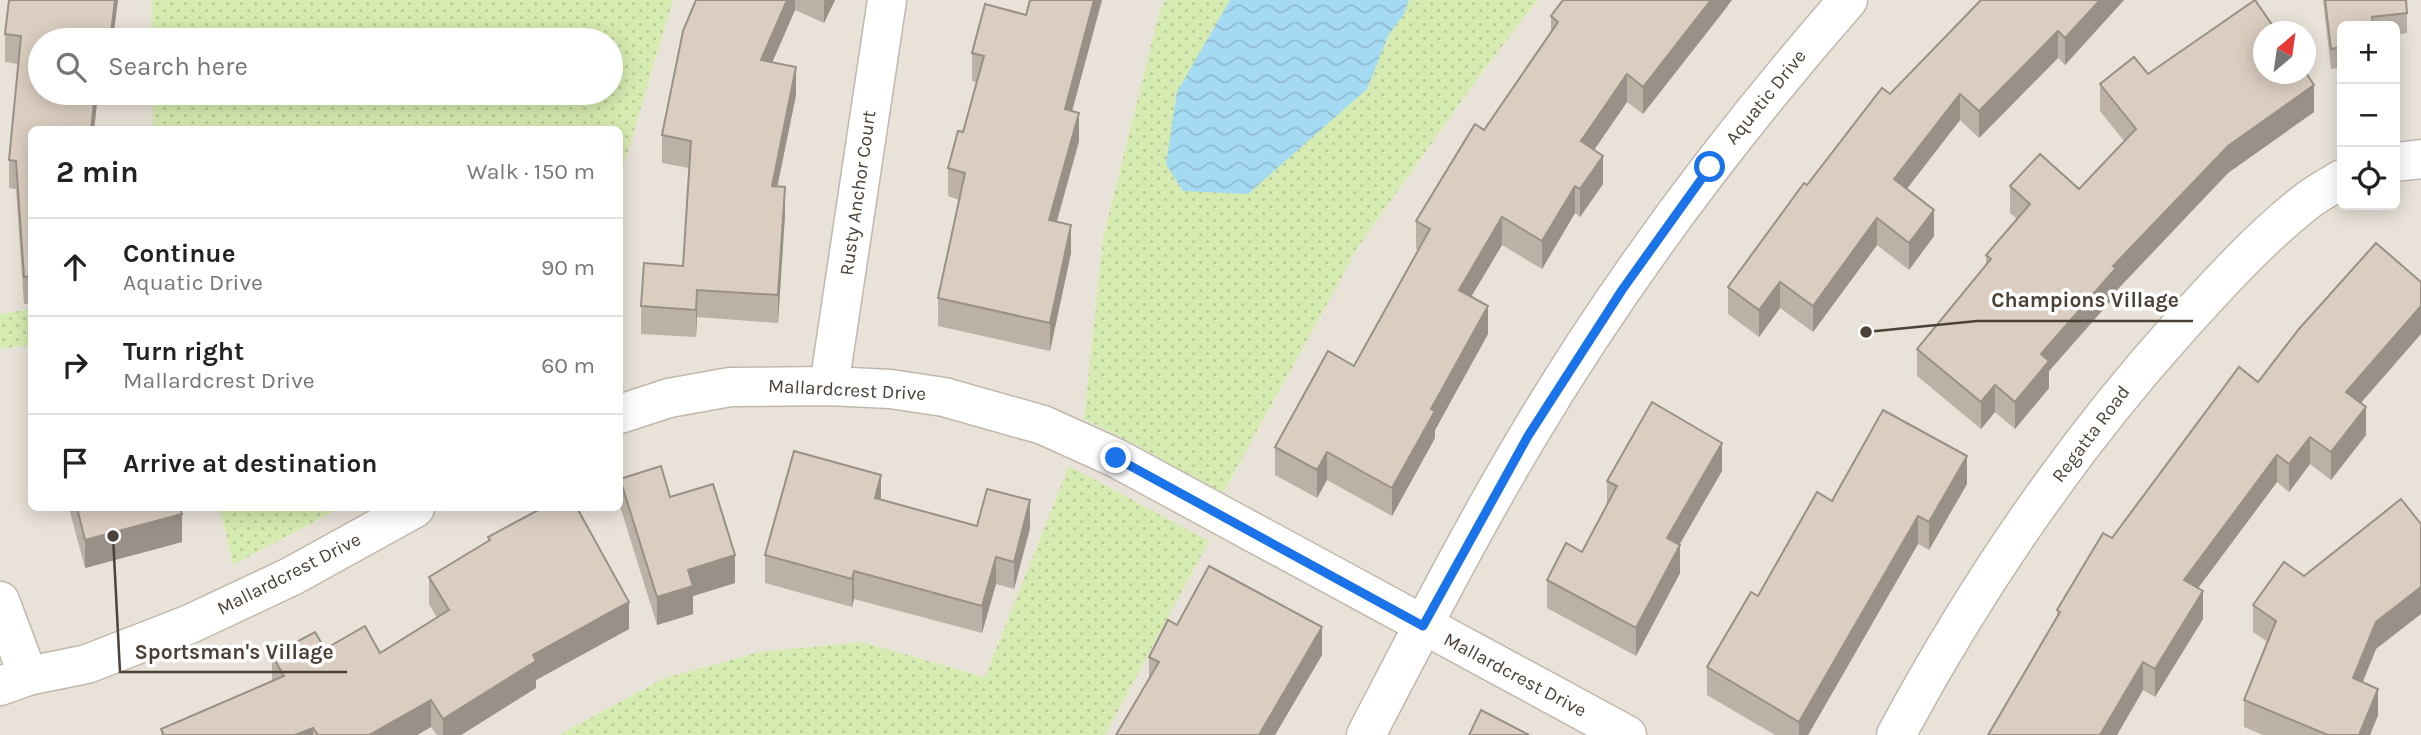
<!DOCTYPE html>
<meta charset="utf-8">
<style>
:root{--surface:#fff;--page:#f6f6f6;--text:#222;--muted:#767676;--line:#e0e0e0}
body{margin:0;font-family:Karla,sans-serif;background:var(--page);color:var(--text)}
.controls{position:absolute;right:21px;top:21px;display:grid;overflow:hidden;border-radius:10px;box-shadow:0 4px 18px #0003}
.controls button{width:63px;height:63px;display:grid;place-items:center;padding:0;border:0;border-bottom:2px solid var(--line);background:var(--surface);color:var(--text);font:35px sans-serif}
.compass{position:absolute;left:2253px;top:21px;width:63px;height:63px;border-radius:50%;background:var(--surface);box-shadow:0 4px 18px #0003;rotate:29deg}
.stop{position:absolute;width:21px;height:21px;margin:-16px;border:5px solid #1a73e8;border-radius:50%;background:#fff}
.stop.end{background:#1a73e8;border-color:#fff;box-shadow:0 2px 7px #0008}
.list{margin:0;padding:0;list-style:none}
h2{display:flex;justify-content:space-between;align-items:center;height:91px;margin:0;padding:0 28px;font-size:30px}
h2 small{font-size:23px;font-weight:400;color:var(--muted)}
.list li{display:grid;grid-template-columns:46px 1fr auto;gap:21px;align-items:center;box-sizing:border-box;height:98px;padding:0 28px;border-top:2px solid var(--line)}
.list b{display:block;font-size:26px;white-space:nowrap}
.list p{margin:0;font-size:23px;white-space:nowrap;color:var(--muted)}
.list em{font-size:23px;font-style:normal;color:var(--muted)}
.icon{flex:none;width:38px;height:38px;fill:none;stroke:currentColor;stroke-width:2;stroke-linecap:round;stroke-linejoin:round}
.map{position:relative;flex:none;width:2421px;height:735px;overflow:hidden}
.search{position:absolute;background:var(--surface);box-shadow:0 4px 18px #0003;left:28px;top:28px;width:595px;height:77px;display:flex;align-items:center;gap:18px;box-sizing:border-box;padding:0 24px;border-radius:38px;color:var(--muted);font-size:26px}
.panel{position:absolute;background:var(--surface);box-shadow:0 4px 18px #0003;left:28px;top:126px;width:595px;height:385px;border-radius:10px}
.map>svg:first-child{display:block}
.residential{fill:#e9e2d8;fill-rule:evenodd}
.grass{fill:url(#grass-dots)}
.water{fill:url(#water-waves)}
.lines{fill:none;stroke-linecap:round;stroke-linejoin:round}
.street-casing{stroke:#c1b8ac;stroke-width:41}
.street{stroke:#fff;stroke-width:38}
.wall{fill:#bcb1a6}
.shaded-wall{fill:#999087}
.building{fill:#dbcec1;stroke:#999087;stroke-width:2}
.route{stroke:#1a73e8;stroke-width:9}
.labels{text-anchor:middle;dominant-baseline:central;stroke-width:7;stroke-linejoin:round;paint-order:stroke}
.street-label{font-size:19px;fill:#4a4137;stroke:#fff}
.leader{fill:none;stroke:#4a4137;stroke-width:2.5}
.callout-dot{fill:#4a4137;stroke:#fff;stroke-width:2.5}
.callout-label{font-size:21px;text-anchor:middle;font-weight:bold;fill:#4a4137;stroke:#fff;stroke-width:7;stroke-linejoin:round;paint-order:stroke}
</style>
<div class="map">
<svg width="2421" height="735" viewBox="0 0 2421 735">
<defs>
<pattern id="grass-dots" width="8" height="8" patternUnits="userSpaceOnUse" patternTransform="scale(1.75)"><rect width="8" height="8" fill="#d6ebb1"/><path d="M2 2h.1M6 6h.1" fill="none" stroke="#b9cb99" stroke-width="1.8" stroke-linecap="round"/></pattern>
<pattern id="water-waves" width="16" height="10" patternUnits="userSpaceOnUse" patternTransform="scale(1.75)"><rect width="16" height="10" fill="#a5daf3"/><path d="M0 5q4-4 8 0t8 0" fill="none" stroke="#90bcd1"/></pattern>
</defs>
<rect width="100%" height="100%" fill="#f5f1ea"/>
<g class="residential">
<path d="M 0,0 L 152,0 L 152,40 L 40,40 L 40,93 L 153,93 L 153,129 L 32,130 L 31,309 L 0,314 Z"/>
<path d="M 673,0 L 1165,0 L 1158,17 L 1103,238 L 1084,419 L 1136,445 L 1223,493 L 1360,244 L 1485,68 L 1538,0 L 2421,0 L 2421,735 L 1105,735 L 1208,541 L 985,677 L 863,642 L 662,679 L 559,735 L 0,735 L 0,349 L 31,345 L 32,508 L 220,508 L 233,565 L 340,508 L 620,508 L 620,178 ZM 2342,26 L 2395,26 L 2395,205 L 2342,205 ZM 2264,32 L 2306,32 L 2306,74 L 2264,74 Z"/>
</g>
<g class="grass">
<path d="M 152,0 L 673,0 L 620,178 L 620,130 L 153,129 L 153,93 L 611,93 L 611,40 L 152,40 Z"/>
<path d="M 1165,0 L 1538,0 L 1485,68 L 1360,244 L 1223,493 L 1136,445 L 1084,419 L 1103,238 L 1158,17 Z"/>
<path d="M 31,309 L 31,345 L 0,349 L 0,314 Z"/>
<path d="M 1069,466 L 1209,541 L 1105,735 L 559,735 L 662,679 L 760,652 L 863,642 L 985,677 Z"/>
<path d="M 220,508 L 340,508 L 233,565 Z"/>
</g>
<path class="water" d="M 1230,0 L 1409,0 L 1404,14 L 1389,34 L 1367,89 L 1248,194 L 1183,191 L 1166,164 L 1177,92 Z"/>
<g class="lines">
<g class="street-casing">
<g id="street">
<path d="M 2395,162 L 2421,159"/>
<path d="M 829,386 L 887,0"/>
<path d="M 620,414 L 669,398 L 730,387 L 829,386 L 890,389 L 944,397 L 1043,425 L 1116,458 L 1627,735"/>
<path d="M 0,601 L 28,676"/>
<path d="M 0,686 L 28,676 L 87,664 L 190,624 L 292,576 L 415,508"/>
<path d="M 1366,735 C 1418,635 1470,533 1528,436 C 1620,281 1729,136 1848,0"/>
<path d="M 1896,735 C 1975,588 2070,448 2182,324 C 2221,281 2261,237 2307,201 C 2317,193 2330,186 2342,179"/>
</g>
</g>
<use href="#street" class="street"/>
</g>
<g class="wall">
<path d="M 9,0 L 40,40 L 40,93 L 98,93 L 94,130 L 32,130 L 32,304 L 24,304 L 16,189 L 9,188 L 9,160 L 18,64 L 5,62 L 5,34 Z"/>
<path d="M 696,0 L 835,0 L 824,23 L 795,10 L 772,63 L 796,95 L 777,186 L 785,214 L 778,323 L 697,317 L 696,337 L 641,334 L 641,306 L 683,266 L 689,168 L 662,163 L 662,135 Z"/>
<path d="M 1102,0 L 1072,111 L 1079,141 L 1057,222 L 1071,253 L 1050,351 L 938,326 L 938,298 L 959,200 L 948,196 L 948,168 L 963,132 L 976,82 L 972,81 L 972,53 L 1026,15 Z"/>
<path d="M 1981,0 L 2124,0 L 2065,65 L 2058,58 L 1979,138 L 1960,120 L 1907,189 L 1934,236 L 1909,270 L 1877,245 L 1813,332 L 1780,308 L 1759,337 L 1728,314 L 1728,287 L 1807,185 L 1890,94 Z"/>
<path d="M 2323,0 L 2406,0 L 2407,13 L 2407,33 L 2395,35 L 2395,26 L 2342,26 L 2342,68 L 2331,69 Z"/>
<path d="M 1728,6 L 1643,114 L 1627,102 L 1594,150 L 1603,184 L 1580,217 L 1575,213 L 1542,269 L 1502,245 L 1471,297 L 1488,334 L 1435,430 L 1435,438 L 1392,516 L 1327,480 L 1317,498 L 1275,475 L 1275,447 L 1354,366 L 1419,250 L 1416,249 L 1416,221 L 1484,130 L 1551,33 L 1551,16 Z"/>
<path d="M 2148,74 L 2314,112 L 2228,173 L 2116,291 L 2116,295 L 2049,371 L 2049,388 L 2015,429 L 1995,412 L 1981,429 L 1917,376 L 1917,349 L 1986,265 L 1986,255 L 2017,219 L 2010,213 L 2010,186 L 2079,189 L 2124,141 L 2100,111 L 2100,84 Z"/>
<path d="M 2258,382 L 2360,403 L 2366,435 L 2331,480 L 2310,464 L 2289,492 L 2277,482 L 2198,588 L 2203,619 L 2155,697 L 2143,690 L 2117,735 L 1988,735 L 2057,617 L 2057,610 L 2112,538 Z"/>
<path d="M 1722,471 L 1679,545 L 1680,573 L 1636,656 L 1547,608 L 1547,580 L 1582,552 L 1607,505 L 1607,481 Z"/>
<path d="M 620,479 L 670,497 L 735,583 L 693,596 L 693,614 L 657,625 L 620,506 Z"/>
<path d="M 1967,484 L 1929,550 L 1918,544 L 1808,735 L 1775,735 L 1707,695 L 1707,667 L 1758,596 L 1832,501 Z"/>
<path d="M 881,500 L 977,526 L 1030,528 L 1014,589 L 996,584 L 982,633 L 854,599 L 852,607 L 765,583 L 765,555 Z"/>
<path d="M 69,508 L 180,508 L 182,542 L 85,568 Z"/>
<path d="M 488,537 L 629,629 L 536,680 L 536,688 L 461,735 L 437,735 L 431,727 L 417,735 L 161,735 L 161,729 L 272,682 L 272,655 L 325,649 L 380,653 L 437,618 L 429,604 L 429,577 L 488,541 Z"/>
<path d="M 2253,605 L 2376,649 L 2363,682 L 2378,715 L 2370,735 L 2263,735 L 2244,727 L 2244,700 L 2268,642 L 2253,632 Z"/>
<path d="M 1177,625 L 1322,655 L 1275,735 L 1116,735 L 1149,680 L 1149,657 Z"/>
</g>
<g class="shaded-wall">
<path d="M 115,0 L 118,0 L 113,40 L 110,40 Z"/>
<path d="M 787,0 L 795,0 L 795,10 L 761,88 L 761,60 Z"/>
<path d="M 824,0 L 835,0 L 824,23 Z"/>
<path d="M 1094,0 L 1102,0 L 1065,137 L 1065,109 Z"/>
<path d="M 1711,0 L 1732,0 L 1643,114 L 1643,87 Z"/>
<path d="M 2100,0 L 2124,0 L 2065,65 L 2065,38 Z"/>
<path d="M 2058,31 L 2058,58 L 1979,138 L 1979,111 Z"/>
<path d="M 796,67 L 796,95 L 772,213 L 772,186 Z"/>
<path d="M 1627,74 L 1627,102 L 1581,169 L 1581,141 Z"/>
<path d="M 2314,85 L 2314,112 L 2228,173 L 2116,291 L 2116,295 L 2049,371 L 2049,388 L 2015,429 L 2015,402 L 2041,354 L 2113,266 L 2228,146 Z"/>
<path d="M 95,93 L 98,93 L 94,130 L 91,130 Z"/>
<path d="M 1960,94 L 1960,120 L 1894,205 L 1894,179 Z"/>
<path d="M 1079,113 L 1079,141 L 1049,248 L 1049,220 Z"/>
<path d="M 1603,156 L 1603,184 L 1580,217 L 1580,189 Z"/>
<path d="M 1575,186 L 1575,213 L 1542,269 L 1542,241 Z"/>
<path d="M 785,187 L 785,214 L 778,323 L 778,295 Z"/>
<path d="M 1934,210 L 1934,236 L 1909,270 L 1909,243 Z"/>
<path d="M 1502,217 L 1502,245 L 1459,317 L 1459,290 Z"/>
<path d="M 1877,218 L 1877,245 L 1813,332 L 1813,306 Z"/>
<path d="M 1071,225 L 1071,253 L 1050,351 L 1050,323 Z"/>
<path d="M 1780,282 L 1780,308 L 1759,337 L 1759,310 Z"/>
<path d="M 697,290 L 697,317 L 696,337 L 696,310 Z"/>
<path d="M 1488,306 L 1488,334 L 1435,430 L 1435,438 L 1392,516 L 1392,488 L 1431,409 Z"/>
<path d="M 2421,306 L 2421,334 L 2346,420 L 2346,392 Z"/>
<path d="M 1995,385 L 1995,412 L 1981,429 L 1981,402 Z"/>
<path d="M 2366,407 L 2366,435 L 2331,480 L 2331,452 Z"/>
<path d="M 2310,437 L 2310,464 L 2289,492 L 2289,464 Z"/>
<path d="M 1722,443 L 1722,471 L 1667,566 L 1667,538 Z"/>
<path d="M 1327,452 L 1327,480 L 1317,498 L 1317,470 Z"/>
<path d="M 2277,455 L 2277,482 L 2184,607 L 2184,580 Z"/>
<path d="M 1967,456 L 1967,484 L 1929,550 L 1929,522 Z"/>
<path d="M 881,475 L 881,503 L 875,498 Z"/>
<path d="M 1030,500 L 1030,528 L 1014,589 L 1014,562 Z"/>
<path d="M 182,514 L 182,542 L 85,568 L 85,540 Z"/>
<path d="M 1918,516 L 1918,544 L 1808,735 L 1799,735 L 1799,722 Z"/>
<path d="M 1680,545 L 1680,573 L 1636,656 L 1636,628 Z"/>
<path d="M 735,555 L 735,583 L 693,596 L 693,614 L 657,625 L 657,597 L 688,570 Z"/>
<path d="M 996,557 L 996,584 L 982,633 L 982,606 Z"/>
<path d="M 854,571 L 854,599 L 852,607 L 852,579 Z"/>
<path d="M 2421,587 L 2421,614 L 2376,649 L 2353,705 L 2353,678 L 2376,622 Z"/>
<path d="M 2203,591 L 2203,619 L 2155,697 L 2155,669 Z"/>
<path d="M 629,602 L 629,629 L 536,680 L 536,688 L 461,735 L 443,735 L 443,719 L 533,655 Z"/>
<path d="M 1322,627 L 1322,655 L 1275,735 L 1259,735 Z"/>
<path d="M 2143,662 L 2143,690 L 2117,735 L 2100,735 Z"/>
<path d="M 2378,689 L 2378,715 L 2370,735 L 2359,735 Z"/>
<path d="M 431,700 L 431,727 L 417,735 L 369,735 Z"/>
<path d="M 313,728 L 313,735 L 295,735 Z"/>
</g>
<g class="building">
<path d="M 9,0 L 115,0 L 110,40 L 40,40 L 40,93 L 95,93 L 91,130 L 32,130 L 32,276 L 24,277 L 16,161 L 9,160 L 21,36 L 5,34 Z"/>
<path d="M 696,0 L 787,0 L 761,60 L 796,67 L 772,186 L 785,187 L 778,295 L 697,290 L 696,310 L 641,306 L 644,263 L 683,266 L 691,141 L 662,135 L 683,31 Z"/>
<path d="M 1030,0 L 1094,0 L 1065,109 L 1079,113 L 1049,220 L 1071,225 L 1050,323 L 938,298 L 965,173 L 948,168 L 958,131 L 963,132 L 984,56 L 972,53 L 985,4 L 1026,15 Z"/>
<path d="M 1563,0 L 1711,0 L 1643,87 L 1627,74 L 1581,141 L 1603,156 L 1580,189 L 1575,186 L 1542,241 L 1502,217 L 1459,290 L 1488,306 L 1431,409 L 1435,411 L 1392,488 L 1327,452 L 1317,470 L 1275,447 L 1328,351 L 1354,366 L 1430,229 L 1416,221 L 1475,124 L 1484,130 L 1558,22 L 1551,16 Z"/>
<path d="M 1981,0 L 2100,0 L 2065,38 L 2058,31 L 1979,111 L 1960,94 L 1894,179 L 1934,210 L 1909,243 L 1877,218 L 1813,306 L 1780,282 L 1759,310 L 1728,287 L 1804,183 L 1807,185 L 1882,88 L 1890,94 Z"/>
<path d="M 2255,0 L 2277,32 L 2264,32 L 2264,74 L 2306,73 L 2314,85 L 2228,146 L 2113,266 L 2116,268 L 2041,354 L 2049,361 L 2015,402 L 1995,385 L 1981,402 L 1917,349 L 1991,259 L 1986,255 L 2030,204 L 2010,186 L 2040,154 L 2079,189 L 2136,129 L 2100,84 L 2134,57 L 2148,74 Z"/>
<path d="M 2325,0 L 2406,0 L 2407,13 L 2372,17 L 2373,26 L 2342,26 L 2342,47 L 2331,49 Z"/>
<path d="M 2376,243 L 2421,282 L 2421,306 L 2346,392 L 2366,407 L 2331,452 L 2310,437 L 2289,464 L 2277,455 L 2184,580 L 2203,591 L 2155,669 L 2143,662 L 2100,735 L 1988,735 L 2060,612 L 2057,610 L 2103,533 L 2112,538 L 2239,367 L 2258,382 L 2299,329 Z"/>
<path d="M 1652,402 L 1722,443 L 1667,538 L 1680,545 L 1636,628 L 1547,580 L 1566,543 L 1582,552 L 1617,486 L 1607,481 Z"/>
<path d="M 1883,410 L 1967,456 L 1929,522 L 1918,516 L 1799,722 L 1707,667 L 1751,592 L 1758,596 L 1817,492 L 1832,501 Z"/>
<path d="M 794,451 L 881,475 L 875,498 L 977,526 L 987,489 L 1030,500 L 1014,562 L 996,557 L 982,606 L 854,571 L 852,579 L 765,555 Z"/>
<path d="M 661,466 L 670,497 L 713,484 L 735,555 L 688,570 L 693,586 L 657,597 L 620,479 Z"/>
<path d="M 2401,499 L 2421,524 L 2421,587 L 2376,622 L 2353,678 L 2378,689 L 2359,735 L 2328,735 L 2244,700 L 2276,621 L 2253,605 L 2284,562 L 2304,576 Z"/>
<path d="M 77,508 L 180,508 L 182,514 L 85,540 Z"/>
<path d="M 542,508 L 577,508 L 629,602 L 533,655 L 536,661 L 443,719 L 431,700 L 369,735 L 318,735 L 313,728 L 295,735 L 164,735 L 161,729 L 284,676 L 272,655 L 315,632 L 325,649 L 365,626 L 380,653 L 449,610 L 429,577 L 490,540 L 488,537 Z"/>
<path d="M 1209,566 L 1322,627 L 1259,735 L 1116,735 L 1159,662 L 1149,657 L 1168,620 L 1177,625 Z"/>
<path d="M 1481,710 L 1529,735 L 1469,735 Z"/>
</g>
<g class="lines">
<path class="route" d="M 1116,458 L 1423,626 L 1528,436 L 1622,290 L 1710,167"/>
</g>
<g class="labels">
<g class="street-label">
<text transform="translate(1766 97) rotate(-51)">Aquatic Drive</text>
<text transform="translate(858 193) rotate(-82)">Rusty Anchor Court</text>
<text transform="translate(847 390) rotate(3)">Mallardcrest Drive</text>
<text transform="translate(2091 434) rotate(-53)">Regatta Road</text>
<text transform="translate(289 574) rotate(-27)">Mallardcrest Drive</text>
<text transform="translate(1515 675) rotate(28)">Mallardcrest Drive</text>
</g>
</g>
<path class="leader" d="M1866 332L1977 321H2193M113 536L120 672H347"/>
<g class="callout-dot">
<circle cx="1866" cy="332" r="7"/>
<circle cx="113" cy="536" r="7"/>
</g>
<g class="callout-label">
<text x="2085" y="307">Champions Village</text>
<text x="234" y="659">Sportsman's Village</text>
</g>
</svg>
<div class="controls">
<button>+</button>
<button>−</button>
<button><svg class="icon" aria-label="locate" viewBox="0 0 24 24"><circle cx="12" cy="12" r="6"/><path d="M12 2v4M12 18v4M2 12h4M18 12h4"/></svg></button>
</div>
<svg class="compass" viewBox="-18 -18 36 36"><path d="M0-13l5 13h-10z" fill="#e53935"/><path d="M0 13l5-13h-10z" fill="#767676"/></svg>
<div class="stop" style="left:1710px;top:167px"></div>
<div class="stop end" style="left:1116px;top:458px"></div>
<div class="search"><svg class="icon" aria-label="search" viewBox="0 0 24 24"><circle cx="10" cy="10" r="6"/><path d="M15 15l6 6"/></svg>Search here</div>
<section class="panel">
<h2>2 min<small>Walk · 150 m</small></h2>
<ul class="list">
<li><svg class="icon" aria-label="ahead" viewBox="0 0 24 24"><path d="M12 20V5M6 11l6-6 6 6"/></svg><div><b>Continue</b><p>Aquatic Drive</p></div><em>90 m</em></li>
<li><svg class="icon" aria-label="right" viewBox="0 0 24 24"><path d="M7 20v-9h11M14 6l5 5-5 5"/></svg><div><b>Turn right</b><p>Mallardcrest Drive</p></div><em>60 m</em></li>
<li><svg class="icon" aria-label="arrive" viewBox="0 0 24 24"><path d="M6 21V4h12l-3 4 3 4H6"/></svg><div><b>Arrive at destination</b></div></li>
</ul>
</section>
</div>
